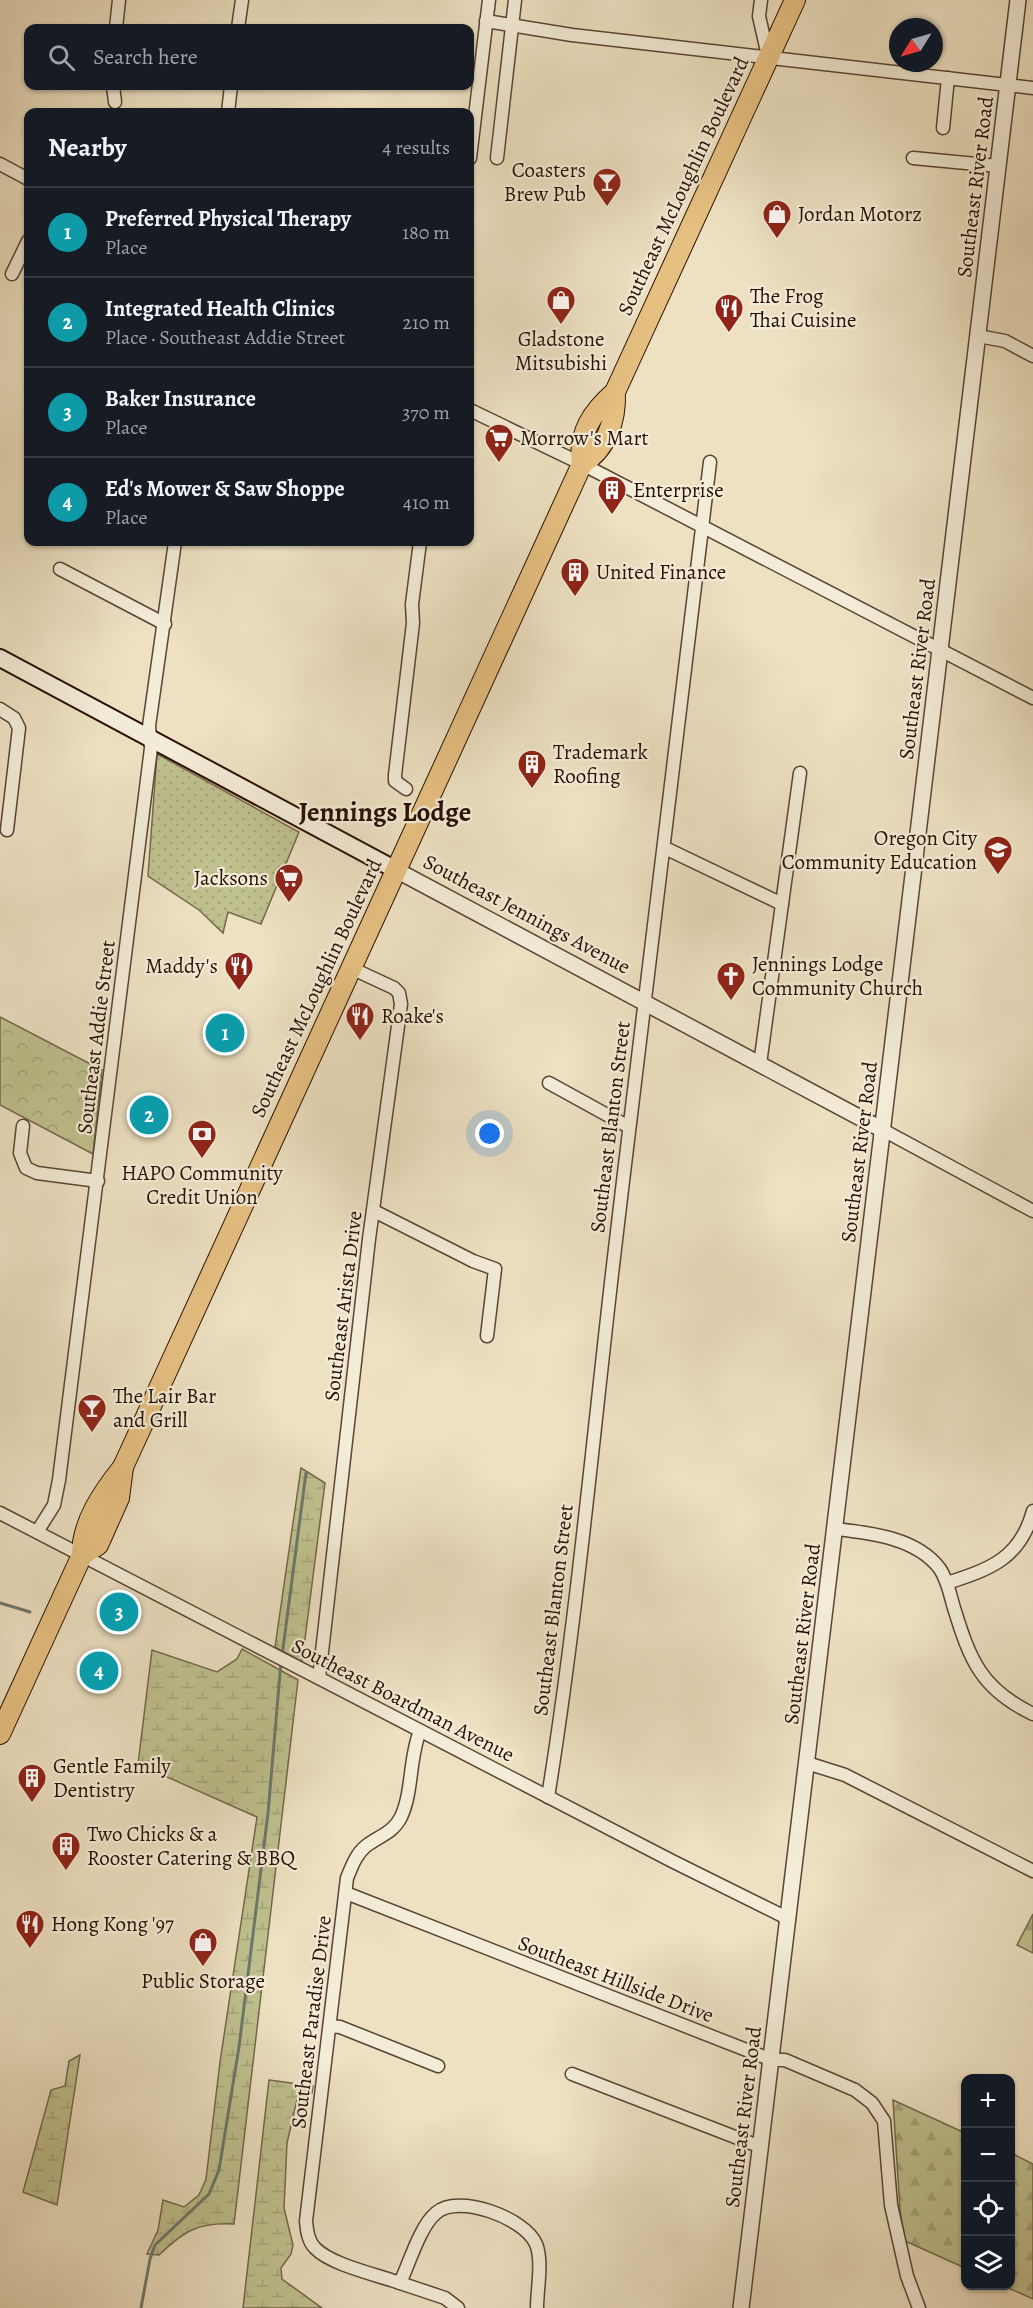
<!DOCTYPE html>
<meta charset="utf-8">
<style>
:root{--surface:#171b24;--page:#20242c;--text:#f1f3f6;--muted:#9ea1a6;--line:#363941;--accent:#0f766e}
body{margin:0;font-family:Alegreya,serif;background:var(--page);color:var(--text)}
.controls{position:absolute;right:18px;bottom:18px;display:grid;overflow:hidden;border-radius:12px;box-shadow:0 2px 4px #0004}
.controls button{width:54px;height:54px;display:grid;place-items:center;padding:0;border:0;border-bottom:2px solid var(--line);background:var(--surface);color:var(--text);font:30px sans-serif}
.compass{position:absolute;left:889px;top:18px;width:54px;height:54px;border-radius:50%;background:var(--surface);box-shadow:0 2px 4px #0004;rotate:233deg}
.you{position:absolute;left:490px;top:1134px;width:21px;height:21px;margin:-15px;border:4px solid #fff;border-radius:50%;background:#1a73e8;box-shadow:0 0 0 9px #1a73e833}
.badge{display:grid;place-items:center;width:39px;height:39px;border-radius:50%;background:var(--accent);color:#fff;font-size:20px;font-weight:700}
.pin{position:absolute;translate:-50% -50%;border:3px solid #fff;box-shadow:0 2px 6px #0006}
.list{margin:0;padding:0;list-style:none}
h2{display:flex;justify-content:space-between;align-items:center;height:78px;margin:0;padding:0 24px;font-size:26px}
h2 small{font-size:20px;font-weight:400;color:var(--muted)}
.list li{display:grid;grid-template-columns:39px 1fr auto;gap:18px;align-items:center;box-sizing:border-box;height:90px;padding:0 24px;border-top:2px solid var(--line)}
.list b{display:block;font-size:22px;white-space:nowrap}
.list p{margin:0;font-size:20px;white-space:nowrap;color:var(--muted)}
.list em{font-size:20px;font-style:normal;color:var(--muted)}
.icon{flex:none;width:33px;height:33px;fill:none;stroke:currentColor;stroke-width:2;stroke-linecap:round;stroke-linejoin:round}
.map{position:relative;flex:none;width:1033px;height:2308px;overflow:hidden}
.search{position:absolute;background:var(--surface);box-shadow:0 2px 4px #0004;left:24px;top:24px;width:450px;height:66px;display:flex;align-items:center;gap:15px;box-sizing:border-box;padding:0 21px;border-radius:12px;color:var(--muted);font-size:22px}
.panel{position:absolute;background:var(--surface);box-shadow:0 2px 4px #0004;left:24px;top:108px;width:450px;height:438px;border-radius:12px}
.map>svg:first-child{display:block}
.grass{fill:url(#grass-dots);stroke:#74684a;stroke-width:1.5}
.forest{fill:url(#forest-firs);stroke:#74684a;stroke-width:1.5}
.wetland{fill:url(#wetland-marsh);stroke:#74684a;stroke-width:1.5}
.park{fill:url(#park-crowns);stroke:#74684a;stroke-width:1.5}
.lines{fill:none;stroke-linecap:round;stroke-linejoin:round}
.stream{stroke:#6d786b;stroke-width:3}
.minor-casing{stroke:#5a4434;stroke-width:15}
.tertiary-casing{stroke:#5a4434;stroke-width:18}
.secondary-casing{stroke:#290f04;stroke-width:20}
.primary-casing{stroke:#290f04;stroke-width:22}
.minor{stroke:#f3ecd7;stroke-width:12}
.tertiary{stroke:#f3ecd7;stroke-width:15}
.secondary{stroke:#f3ecd7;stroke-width:16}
.primary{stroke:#e6c081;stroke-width:20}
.labels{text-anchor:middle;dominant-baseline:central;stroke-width:4.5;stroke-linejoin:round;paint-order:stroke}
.poi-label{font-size:21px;fill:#290f04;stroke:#f3ecd7;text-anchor:start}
.street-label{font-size:21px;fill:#290f04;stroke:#f3ecd7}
.district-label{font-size:27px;font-weight:bold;fill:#290f04;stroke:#f3ecd7}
</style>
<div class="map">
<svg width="1033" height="2308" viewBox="0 0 1033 2308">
<defs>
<pattern id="grass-dots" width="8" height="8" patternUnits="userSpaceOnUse" patternTransform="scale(1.5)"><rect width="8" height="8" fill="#bfc18f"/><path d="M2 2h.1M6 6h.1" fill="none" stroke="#a4a57a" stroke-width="1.8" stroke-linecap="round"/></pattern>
<pattern id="forest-firs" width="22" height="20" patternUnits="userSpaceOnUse" patternTransform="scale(1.5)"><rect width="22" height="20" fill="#bfc18f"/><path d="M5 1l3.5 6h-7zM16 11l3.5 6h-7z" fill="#a4a57a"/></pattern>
<pattern id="wetland-marsh" width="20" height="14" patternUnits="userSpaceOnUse" patternTransform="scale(1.5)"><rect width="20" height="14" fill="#bfc18f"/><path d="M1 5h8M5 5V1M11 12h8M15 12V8" fill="none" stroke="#a4a57a"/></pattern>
<pattern id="park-crowns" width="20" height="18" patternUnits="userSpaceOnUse" patternTransform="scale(1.5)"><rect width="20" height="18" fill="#bfc18f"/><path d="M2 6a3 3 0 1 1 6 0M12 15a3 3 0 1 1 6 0" fill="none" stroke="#a4a57a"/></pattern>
</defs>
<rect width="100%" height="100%" fill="#ede1c2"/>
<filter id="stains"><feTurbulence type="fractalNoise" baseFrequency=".00333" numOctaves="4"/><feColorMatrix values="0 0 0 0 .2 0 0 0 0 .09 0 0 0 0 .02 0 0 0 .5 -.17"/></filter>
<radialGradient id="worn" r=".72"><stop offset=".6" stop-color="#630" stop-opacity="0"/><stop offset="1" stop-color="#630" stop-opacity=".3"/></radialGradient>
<path class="grass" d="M 157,754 L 299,832 L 261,924 L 228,912 L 223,933 L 199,910 L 148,876 Z"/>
<g class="forest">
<path d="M 1033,1914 L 1033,1953 L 1017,1945 Z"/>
<path d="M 893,2100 L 965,2133 L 965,2268 L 905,2241 L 900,2210 Z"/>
<path d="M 1011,2153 L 1033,2164 L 1033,2299 L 1004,2286 L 1010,2286 Z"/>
</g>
<g class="wetland">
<path d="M 301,1468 L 325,1483 L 302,1662 L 275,1647 Z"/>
<path d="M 242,1649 L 298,1680 L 234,2224 C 198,2222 184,2231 159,2255 L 147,2254 L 158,2230 L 163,2200 L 184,2207 L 199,2195 L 206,2179 L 220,2062 L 257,1817 L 138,1764 L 152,1650 L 217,1672 L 237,1659 Z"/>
<path d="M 80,2055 L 57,2205 L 23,2192 L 51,2090 L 65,2086 L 69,2061 Z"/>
<path d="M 269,2080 L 313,2086 L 312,2093 L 297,2100 L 287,2143 L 284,2208 L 293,2245 L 291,2254 L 281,2268 L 282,2279 L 322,2308 L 243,2308 Z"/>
</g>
<path class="park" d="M 0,1017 L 102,1070 L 93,1154 L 0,1105 Z"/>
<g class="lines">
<g class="stream">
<path d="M 0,1603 L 30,1612"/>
<path d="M 282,1656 L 306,1473"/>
<path d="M 141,2308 L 150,2259 L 155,2245 L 209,2194 L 219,2170 L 239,2047 L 268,1813 L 281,1662"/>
</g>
<g class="minor-casing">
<g id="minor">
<path d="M 761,0 L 759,16 L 768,56"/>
<path d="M 486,21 L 572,35 L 1033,88"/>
<path d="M 116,28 L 119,0"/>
<path d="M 238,28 L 242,0"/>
<path d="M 113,86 L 115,102"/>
<path d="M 228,112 L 231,86"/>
<path d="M 943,128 L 948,78"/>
<path d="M 470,158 L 489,0"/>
<path d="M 497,158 L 515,0"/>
<path d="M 913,158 L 998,166"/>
<path d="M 0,164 L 28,179"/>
<path d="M 12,274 L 28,241"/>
<path d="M 978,336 L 1005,341 L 1033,356"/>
<path d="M 470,410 L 582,464 L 1033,698"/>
<path d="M 60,569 L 165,624"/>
<path d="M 0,709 L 14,718 L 19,728 L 7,830"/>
<path d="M 406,789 L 395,781 L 395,775 L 413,623 L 412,604 L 420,542"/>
<path d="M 665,848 L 782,904"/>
<path d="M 760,1064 L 800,773"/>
<path d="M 549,1083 L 629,1127"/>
<path d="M 23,1126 L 20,1153 L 26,1168 L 37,1173 L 98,1181"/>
<path d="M 883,1130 L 1033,1211"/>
<path d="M 374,1211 L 473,1261 L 495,1269 L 487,1336"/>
<path d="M 0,1513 L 672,1861 L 789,1919"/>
<path d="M 836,1529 C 871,1533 917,1538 940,1569 C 948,1581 950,1595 954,1608 C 970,1660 981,1689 1033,1714"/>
<path d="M 37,1532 L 54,1505 L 59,1480 L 151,748 L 149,726 L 175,542"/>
<path d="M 947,1583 C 990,1569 1020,1559 1033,1511"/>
<path d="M 319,1678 L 369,1239 L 401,1004 L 399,993 L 394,988 L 351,968"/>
<path d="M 807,1763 L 845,1775 L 1033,1871"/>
<path d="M 548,1797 C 576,1623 592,1448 612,1274 C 644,1003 677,732 710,462"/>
<path d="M 346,1893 L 772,2060 L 785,2060 L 855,2090 L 872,2103 L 884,2121 L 891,2205 L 907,2276 L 919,2308"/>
<path d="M 330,2026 L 340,2027 L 438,2066"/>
<path d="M 572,2074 L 761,2147"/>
<path d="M 400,2283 C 378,2275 331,2265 315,2248 C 308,2241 307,2231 306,2221 L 347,1878 C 352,1866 356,1854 366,1846 C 379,1836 393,1833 401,1817 C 413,1791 409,1758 420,1731"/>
<path d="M 458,2308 L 445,2298 L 400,2283 C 409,2264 420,2226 436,2213 C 458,2193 525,2218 536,2244 C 543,2261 537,2289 537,2308"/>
</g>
</g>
<g class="tertiary-casing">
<g id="tertiary">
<path d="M 396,870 L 883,1130"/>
<path d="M 741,2308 L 1018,0"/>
</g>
</g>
<g class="secondary-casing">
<path id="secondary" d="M 0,658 L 396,870"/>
</g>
<g class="primary-casing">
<g id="primary">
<path d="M 582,464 C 607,448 616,421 615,392"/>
<path d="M 82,1555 L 98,1545 L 119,1498 L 123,1467"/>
<path d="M 0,1734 L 82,1555 C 82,1522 103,1492 123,1467 L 582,464 C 578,433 592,412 615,392 L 795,0"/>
</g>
</g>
<use href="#minor" class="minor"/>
<use href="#tertiary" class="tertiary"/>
<use href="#secondary" class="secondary"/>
<use href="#primary" class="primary"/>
</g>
<defs>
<g id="bar-pin" transform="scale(1.5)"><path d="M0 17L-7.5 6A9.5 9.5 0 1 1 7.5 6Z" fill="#8f2418" stroke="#f3ecd7"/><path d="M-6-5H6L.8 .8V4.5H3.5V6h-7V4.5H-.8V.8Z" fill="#fff"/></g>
<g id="shop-pin" transform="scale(1.5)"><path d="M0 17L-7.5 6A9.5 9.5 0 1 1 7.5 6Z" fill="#8f2418" stroke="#f3ecd7"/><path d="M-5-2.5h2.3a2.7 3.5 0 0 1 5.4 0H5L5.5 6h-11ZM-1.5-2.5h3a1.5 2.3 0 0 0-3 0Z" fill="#fff"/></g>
<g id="restaurant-pin" transform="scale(1.5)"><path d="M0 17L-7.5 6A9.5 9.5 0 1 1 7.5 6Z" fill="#8f2418" stroke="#f3ecd7"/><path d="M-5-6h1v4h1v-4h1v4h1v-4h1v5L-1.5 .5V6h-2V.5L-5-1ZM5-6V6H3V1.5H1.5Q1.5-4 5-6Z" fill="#fff"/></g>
<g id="supermarket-pin" transform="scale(1.5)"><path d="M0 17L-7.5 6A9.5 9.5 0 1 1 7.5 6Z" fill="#8f2418" stroke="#f3ecd7"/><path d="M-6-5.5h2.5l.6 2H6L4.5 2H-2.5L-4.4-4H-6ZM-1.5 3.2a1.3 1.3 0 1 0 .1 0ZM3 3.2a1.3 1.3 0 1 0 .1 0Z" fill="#fff"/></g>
<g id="building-pin" transform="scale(1.5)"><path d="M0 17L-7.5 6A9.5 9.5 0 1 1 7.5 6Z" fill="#8f2418" stroke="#f3ecd7"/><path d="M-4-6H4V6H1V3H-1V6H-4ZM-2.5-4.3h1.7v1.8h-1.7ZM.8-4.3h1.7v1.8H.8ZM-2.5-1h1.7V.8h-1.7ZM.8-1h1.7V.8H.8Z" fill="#fff"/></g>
<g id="school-pin" transform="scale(1.5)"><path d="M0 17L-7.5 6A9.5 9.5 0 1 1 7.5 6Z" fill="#8f2418" stroke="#f3ecd7"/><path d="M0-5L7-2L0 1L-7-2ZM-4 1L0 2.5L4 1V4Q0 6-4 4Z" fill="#fff"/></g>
<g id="church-pin" transform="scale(1.5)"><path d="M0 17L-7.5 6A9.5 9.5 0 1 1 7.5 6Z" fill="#8f2418" stroke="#f3ecd7"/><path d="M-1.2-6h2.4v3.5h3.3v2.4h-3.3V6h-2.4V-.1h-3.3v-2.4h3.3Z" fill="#fff"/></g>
<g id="bank-pin" transform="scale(1.5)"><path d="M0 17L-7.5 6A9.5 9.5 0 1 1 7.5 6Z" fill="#8f2418" stroke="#f3ecd7"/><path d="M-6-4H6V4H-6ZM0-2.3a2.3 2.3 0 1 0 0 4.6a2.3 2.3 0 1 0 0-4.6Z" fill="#fff"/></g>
</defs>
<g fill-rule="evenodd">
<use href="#bar-pin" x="607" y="182"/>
<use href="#shop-pin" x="777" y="214"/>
<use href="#shop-pin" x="561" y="300"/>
<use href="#restaurant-pin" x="729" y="308"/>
<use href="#supermarket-pin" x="499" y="438"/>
<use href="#building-pin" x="612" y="490"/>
<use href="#building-pin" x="575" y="572"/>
<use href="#building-pin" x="532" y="764"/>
<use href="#school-pin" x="998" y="850"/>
<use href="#supermarket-pin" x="289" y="878"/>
<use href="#restaurant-pin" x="239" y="966"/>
<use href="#church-pin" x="731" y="976"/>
<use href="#restaurant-pin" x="360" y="1016"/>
<use href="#bank-pin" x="202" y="1134"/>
<use href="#bar-pin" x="92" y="1408"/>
<use href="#building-pin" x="32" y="1778"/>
<use href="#building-pin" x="66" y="1846"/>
<use href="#restaurant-pin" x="30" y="1924"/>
<use href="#shop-pin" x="203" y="1942"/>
</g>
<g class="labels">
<g class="poi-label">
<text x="586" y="170" text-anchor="end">Coasters<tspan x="586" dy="24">Brew Pub</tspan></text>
<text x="798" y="214">Jordan Motorz</text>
<text x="750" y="296">The Frog<tspan x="750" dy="24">Thai Cuisine</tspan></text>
<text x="561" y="339" text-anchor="middle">Gladstone<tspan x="561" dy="24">Mitsubishi</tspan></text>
<text x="520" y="438">Morrow's Mart</text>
<text x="633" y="490">Enterprise</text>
<text x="596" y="572">United Finance</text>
<text x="553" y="752">Trademark<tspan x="553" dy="24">Roofing</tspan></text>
<text x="977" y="838" text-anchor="end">Oregon City<tspan x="977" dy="24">Community Education</tspan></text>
<text x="268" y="878" text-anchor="end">Jacksons</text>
<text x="752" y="964">Jennings Lodge<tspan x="752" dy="24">Community Church</tspan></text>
<text x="218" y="966" text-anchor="end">Maddy's</text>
<text x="381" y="1016">Roake's</text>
<text x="202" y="1173" text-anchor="middle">HAPO Community<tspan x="202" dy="24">Credit Union</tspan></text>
<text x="113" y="1396">The Lair Bar<tspan x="113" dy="24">and Grill</tspan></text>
<text x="53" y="1766">Gentle Family<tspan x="53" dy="24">Dentistry</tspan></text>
<text x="87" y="1834">Two Chicks &amp; a<tspan x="87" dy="24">Rooster Catering &amp; BBQ</tspan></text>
<text x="51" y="1924">Hong Kong '97</text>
<text x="203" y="1981" text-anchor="middle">Public Storage</text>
</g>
<g class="street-label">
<text transform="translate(683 186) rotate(-65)">Southeast McLoughlin Boulevard</text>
<text transform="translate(975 187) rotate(-83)">Southeast River Road</text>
<text transform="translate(917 669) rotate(-83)">Southeast River Road</text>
<text transform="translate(527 914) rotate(28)">Southeast Jennings Avenue</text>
<text transform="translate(316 988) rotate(-65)">Southeast McLoughlin Boulevard</text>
<text transform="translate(96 1037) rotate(-83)">Southeast Addie Street</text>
<text transform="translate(610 1127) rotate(-83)">Southeast Blanton Street</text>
<text transform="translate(859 1152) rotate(-83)">Southeast River Road</text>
<text transform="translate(343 1306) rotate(-83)">Southeast Arista Drive</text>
<text transform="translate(553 1610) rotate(-83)">Southeast Blanton Street</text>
<text transform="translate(802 1634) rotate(-83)">Southeast River Road</text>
<text transform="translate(403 1700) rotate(27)">Southeast Boardman Avenue</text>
<text transform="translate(616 1979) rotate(21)">Southeast Hillside Drive</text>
<text transform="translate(311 2022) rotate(-83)">Southeast Paradise Drive</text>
<text transform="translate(743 2117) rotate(-83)">Southeast River Road</text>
</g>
<g class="district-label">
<text x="385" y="812">Jennings Lodge</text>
</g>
</g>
<rect width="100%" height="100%" filter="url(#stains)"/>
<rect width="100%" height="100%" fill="url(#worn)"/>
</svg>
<div class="controls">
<button>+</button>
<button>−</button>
<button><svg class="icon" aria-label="locate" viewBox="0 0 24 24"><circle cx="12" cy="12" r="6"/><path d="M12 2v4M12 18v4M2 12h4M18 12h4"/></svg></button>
<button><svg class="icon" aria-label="layers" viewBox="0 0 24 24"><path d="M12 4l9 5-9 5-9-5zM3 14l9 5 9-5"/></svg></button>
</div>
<svg class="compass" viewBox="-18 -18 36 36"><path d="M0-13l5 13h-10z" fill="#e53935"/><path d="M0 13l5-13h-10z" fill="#9ea1a6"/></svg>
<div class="you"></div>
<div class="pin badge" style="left:225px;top:1033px;background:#0f9aa8">1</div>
<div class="pin badge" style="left:149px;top:1115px;background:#0f9aa8">2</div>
<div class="pin badge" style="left:119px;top:1612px;background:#0f9aa8">3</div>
<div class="pin badge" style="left:99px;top:1671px;background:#0f9aa8">4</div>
<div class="search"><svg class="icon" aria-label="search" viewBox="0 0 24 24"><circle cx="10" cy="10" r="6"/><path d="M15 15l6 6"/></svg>Search here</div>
<section class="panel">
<h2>Nearby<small>4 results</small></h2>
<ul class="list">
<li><span class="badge" style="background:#0f9aa8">1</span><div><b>Preferred Physical Therapy</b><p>Place</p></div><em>180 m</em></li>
<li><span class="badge" style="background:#0f9aa8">2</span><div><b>Integrated Health Clinics</b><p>Place · Southeast Addie Street</p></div><em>210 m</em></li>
<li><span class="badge" style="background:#0f9aa8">3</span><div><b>Baker Insurance</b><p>Place</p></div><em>370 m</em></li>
<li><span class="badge" style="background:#0f9aa8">4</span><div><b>Ed's Mower &amp; Saw Shoppe</b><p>Place</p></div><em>410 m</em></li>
</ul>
</section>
</div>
